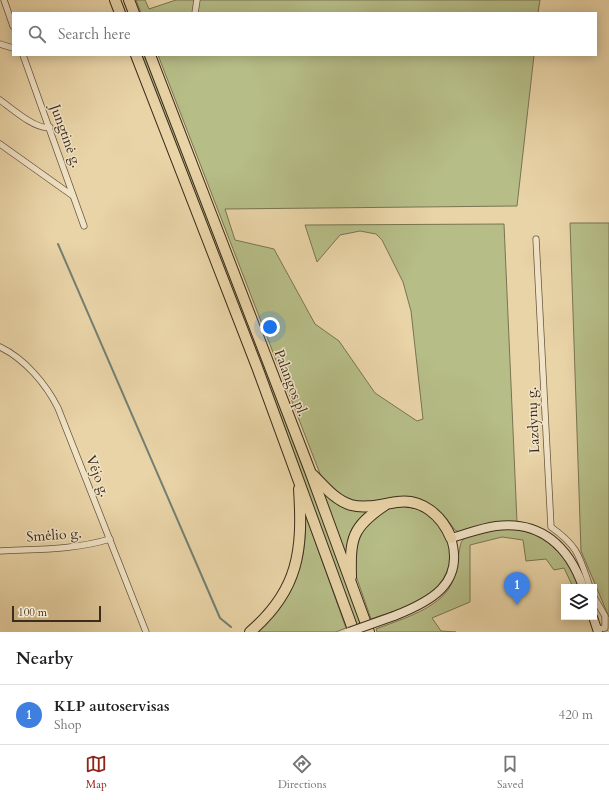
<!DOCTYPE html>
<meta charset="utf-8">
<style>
:root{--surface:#fff;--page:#f2f2f2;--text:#202124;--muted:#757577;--line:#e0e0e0;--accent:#8f2418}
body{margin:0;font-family:Cardo,serif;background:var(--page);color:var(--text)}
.controls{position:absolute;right:12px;bottom:12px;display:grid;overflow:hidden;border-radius:0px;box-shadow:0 2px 10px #0003}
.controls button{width:36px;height:36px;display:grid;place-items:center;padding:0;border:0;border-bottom:1px solid var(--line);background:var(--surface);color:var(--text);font:20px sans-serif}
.scale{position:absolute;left:12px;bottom:10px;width:89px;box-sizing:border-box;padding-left:4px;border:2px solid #3c2c1d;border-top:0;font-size:11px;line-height:14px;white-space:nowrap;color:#3c2c1d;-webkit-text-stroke:3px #f1e3c6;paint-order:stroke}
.you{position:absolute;left:270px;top:327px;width:14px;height:14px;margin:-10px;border:3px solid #fff;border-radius:50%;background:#1a73e8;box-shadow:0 0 0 6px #1a73e833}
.badge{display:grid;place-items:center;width:26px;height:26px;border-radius:50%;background:var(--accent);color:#fff;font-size:13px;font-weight:700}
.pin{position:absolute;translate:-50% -33px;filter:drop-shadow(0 1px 2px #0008)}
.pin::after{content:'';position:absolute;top:21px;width:14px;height:12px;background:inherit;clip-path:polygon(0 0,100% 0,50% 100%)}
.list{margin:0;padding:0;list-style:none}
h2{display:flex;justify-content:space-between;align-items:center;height:52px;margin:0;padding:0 16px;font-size:17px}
h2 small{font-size:13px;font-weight:400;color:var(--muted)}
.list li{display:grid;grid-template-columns:26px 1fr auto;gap:12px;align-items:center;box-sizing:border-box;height:60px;padding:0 16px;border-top:1px solid var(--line)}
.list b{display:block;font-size:15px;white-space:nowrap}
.list p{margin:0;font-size:13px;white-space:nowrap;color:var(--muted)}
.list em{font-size:13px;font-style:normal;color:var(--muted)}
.icon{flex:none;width:22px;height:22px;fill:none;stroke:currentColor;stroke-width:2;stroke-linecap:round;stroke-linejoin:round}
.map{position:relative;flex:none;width:609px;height:632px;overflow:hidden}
.search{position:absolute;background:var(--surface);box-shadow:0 2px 10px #0003;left:12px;right:12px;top:12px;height:44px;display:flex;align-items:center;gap:10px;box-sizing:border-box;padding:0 14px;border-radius:0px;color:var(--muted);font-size:15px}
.sheet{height:112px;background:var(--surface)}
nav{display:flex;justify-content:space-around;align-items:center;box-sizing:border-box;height:56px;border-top:1px solid var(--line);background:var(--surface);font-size:11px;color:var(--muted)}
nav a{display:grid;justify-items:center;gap:2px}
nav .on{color:var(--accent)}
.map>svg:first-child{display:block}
.green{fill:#b6bd87;stroke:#797452}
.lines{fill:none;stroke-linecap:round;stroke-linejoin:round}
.stream{stroke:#738072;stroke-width:2}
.minor-casing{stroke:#675640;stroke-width:7}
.secondary-casing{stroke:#3c2c1d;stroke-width:10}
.trunk-casing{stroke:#3c2c1d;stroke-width:12}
.minor{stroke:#f1e3c6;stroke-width:5.5}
.secondary{stroke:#f1e3c6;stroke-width:8}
.trunk{stroke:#e9d4a7;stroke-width:10}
.secondary-bridge-casing{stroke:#3c2c1d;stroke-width:10;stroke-linecap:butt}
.secondary-bridge{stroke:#f1e3c6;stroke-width:8}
.labels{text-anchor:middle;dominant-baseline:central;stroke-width:3;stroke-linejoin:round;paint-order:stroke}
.street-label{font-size:14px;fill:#3c2c1d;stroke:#f1e3c6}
</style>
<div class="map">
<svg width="609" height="632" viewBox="0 0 609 632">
<rect width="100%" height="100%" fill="#e9d4a7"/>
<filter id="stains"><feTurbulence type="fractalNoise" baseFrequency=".005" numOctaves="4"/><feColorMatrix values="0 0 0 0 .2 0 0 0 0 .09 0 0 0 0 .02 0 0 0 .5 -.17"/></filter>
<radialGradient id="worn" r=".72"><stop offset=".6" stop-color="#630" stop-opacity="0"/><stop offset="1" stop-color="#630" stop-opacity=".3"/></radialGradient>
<g class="green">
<path d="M 136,0 L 145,0 L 149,9 L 176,0 L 540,0 L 538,13 L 141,13 Z"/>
<path d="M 141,55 L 145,55 L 315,499 L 364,632 L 359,632 Z"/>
<path d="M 158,55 L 534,55 L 517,206 L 225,209 L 235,240 L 274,249 L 315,324 L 339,341 L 375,393 L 417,421 L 423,419 L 411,311 L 403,282 L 382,240 L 376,234 L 360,231 L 340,235 L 317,262 L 305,225 L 504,224 L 517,522 L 485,524 L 459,532 L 455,530 L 445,517 L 430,505 L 370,504 L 344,499 L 322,479 Z"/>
<path d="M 570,223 L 609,223 L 609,617 L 581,551 Z"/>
<path d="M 322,490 L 373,508 L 346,558 Z"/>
<path d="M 399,506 C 409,507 419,508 428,514 C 460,532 456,577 428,596 C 412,608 390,612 371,619 L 355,573 L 356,546 L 359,534 L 380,511 Z"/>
<path d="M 305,513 L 346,628 L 336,632 L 255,632 C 267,616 285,597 294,580 C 305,559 306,536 305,513 Z"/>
<path d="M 503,528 C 510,529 520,529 527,532 C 553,540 570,562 579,587 L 573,587 L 564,568 L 554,570 L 546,559 L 526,561 L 523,540 L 502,537 L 470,545 L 470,602 L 432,618 L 441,631 L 456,632 L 377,632 L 376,629 C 399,620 432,611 448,590 C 459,573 456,561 461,543 C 462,540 466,537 470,535 C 479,531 492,530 503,528 Z"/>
</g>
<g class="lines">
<path class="stream" d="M 58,244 L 220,618 L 231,627"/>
<g class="minor-casing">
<g id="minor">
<path d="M 4,0 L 13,26"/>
<path d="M 195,13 L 197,0"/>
<path d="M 0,44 L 13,48"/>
<path d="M 23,55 L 84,226"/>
<path d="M 0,100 C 11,108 37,131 50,127"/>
<path d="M 0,144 L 73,196"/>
<path d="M 536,239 L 551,527 C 579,547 579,556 590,587"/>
<path d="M 0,347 C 25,359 46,384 58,408 L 146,632"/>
<path d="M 0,551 C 37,549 74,550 110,539"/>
<path d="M 594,597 L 605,616 L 605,628 L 597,629"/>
</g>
</g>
<g class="secondary-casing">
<g id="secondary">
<path d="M 394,616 C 430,602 465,584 451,538 C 466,534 481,528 496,526 C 541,520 569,547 583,587"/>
<path d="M 593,617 L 598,632"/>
</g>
</g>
<g class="trunk-casing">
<g id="trunk">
<path d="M 115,0 L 120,13"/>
<path d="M 129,0 L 134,13"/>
<path d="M 136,55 L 257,367 L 354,632"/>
<path d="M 150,55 L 310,471 L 369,632"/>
<path d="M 313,475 C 325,487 335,500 351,505 C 366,509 382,504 397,502 C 422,498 442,516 451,538"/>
<path d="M 351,577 C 350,538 352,527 385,505"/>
<path d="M 250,632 C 299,590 303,550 299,489"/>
</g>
</g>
<use href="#minor" class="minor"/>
<use href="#secondary" class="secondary"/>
<use href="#trunk" class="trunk"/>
<g class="secondary-bridge-casing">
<path id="secondary-bridge" d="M 349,632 L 394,616"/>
</g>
<use href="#secondary-bridge" class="secondary-bridge"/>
</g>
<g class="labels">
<g class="street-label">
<text transform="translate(66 136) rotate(70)">Jungtinė g.</text>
<text transform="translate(291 383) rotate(69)">Palangos pl.</text>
<text transform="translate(533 420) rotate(-93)">Lazdynų g.</text>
<text transform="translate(98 476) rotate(69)">Vėjo g.</text>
<text transform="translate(54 535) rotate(-4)">Smėlio g.</text>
</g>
</g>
<rect width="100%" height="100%" filter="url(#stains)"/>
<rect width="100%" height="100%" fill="url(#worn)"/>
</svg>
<div class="controls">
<button><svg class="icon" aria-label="layers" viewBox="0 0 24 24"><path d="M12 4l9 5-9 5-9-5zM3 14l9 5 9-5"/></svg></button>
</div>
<div class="scale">100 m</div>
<div class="you"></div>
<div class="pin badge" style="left:517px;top:605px;background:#3f7fe0">1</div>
<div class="search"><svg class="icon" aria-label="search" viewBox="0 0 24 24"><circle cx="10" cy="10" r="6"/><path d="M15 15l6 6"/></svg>Search here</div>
</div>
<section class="sheet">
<h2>Nearby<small></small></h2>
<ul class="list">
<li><span class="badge" style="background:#3f7fe0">1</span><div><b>KLP autoservisas</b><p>Shop</p></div><em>420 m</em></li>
</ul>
</section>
<nav>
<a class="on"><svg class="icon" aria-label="map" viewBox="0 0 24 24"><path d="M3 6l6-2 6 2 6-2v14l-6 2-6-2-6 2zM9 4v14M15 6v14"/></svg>Map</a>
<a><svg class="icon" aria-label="directions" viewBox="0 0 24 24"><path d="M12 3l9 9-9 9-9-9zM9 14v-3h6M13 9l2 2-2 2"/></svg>Directions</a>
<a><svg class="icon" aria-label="saved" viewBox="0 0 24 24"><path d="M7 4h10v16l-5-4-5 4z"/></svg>Saved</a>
</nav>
